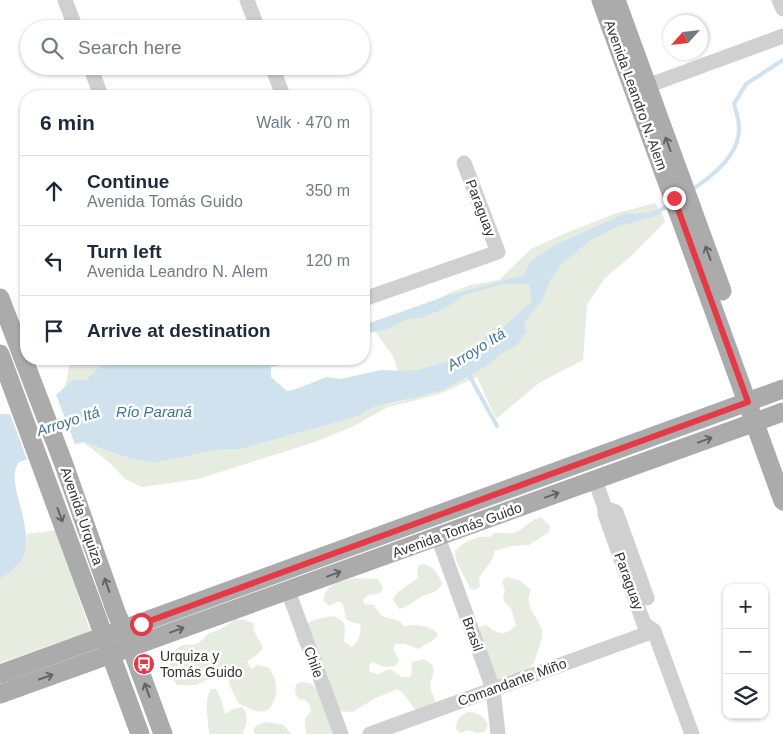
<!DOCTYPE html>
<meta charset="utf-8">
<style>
:root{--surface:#fff;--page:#f2f2f3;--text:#1f2937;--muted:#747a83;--line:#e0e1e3}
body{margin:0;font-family:Arial,sans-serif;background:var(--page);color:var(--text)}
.controls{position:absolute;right:15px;bottom:15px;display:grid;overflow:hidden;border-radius:10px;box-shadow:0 1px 4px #0004}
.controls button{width:45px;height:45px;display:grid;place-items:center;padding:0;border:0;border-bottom:1px solid var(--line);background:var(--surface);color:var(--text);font:25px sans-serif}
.compass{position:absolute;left:663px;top:15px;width:45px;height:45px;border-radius:50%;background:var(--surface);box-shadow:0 1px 4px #0004;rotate:243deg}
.stop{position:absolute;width:15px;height:15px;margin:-11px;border:4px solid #e63946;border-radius:50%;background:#fff}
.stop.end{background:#e63946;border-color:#fff;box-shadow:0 1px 5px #0008}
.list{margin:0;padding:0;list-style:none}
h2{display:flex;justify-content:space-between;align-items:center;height:65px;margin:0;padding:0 20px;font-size:21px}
h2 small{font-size:16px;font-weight:400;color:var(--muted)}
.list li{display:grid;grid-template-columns:32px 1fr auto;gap:15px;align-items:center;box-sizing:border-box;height:70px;padding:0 20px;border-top:1px solid var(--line)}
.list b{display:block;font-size:19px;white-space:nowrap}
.list p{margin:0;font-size:16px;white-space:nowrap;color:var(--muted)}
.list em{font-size:16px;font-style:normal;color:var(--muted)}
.icon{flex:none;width:28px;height:28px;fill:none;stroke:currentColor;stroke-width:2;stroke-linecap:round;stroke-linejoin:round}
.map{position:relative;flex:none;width:783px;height:734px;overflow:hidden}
.search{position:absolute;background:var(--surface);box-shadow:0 1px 4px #0004;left:20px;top:20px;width:350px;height:55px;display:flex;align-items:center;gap:12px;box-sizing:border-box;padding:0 18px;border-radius:28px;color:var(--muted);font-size:19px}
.panel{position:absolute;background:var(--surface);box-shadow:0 1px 4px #0004;left:20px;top:90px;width:350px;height:275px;border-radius:20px}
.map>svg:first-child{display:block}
.green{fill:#e6ecdf}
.water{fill:#cfe2ee}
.pier{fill:#fff}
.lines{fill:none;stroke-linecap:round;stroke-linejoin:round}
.stream{stroke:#cfe2ee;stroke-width:4}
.minor{stroke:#d0d0d0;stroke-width:15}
.major{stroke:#ababab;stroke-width:19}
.oneway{stroke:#636363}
.route{stroke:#e63946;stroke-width:6}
.labels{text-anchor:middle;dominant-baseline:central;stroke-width:5;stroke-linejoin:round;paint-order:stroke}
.street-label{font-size:14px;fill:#333;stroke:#fff}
.poi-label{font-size:14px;fill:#333;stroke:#fff;text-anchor:start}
.water-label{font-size:15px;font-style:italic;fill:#3f7597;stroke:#fff}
</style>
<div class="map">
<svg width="783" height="734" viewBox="0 0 783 734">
<rect width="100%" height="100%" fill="#fff"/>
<g class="green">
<path d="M 655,203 L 661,211 L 665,222 L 631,256 L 604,279 L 587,305 L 583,360 L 539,383 L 496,419 L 477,377 L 437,395 L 388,407 L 352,427 L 315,442 L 198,479 L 142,487 L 125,479 L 110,463 L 83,442 L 131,459 L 154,463 L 216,450 L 240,449 L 356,417 L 374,407 L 407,400 L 393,356 L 374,330 L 364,331 L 364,324 L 416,311 L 449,293 L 471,285 L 499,280 L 531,249 L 566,233 L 614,214 Z"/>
<path d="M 70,359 L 107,359 L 86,380 L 73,380 L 64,388 L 67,379 Z"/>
<path d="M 541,517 L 550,526 L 549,532 L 529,545 L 512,546 L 494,551 L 493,558 L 479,578 L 480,587 L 475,590 L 470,588 L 456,560 L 455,551 C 462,542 478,535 490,537 L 494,533 C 501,532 510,534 516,532 C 525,528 532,519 541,517 Z"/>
<path d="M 57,530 L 90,631 L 0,663 L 0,579 C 21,564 25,559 27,534 Z"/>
<path d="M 425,564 C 435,568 439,575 442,584 C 434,596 431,591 421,597 C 413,601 409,607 399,609 L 393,599 L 398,592 L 418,578 L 417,571 L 419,565 Z"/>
<path d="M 507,577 L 519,580 L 531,590 C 523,606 537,615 542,631 C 544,641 536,650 535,662 C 516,681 516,679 489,680 L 478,635 L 480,627 L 486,625 C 499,635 504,637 516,625 L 511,608 L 505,603 L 503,597 L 505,591 L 502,581 Z"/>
<path d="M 355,578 L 378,579 L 383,588 L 381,593 L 368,595 L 363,600 L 364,604 L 374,605 L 381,616 L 399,621 L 404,626 C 416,624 430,625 438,634 C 434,642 426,643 419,649 L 405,644 L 396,644 L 393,648 L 399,660 L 395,666 L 385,667 L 372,662 L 369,666 L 370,672 L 378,674 L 390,669 L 402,677 L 411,677 L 412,662 L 424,659 C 444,670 426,678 431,690 C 433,696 436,699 436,706 L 420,714 C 409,706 408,694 397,689 L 376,698 L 352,712 L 339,711 L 301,647 L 296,636 L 295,629 L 316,619 L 334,616 L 343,622 L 345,629 L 344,642 L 352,647 C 359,640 362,634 360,624 L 351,622 L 346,619 L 343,604 L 339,601 L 329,606 L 324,601 C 323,584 342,581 355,578 Z"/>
<path d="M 235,619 L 245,620 L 253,623 L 254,631 L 263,648 L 256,656 L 247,661 L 251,669 L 258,665 L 269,668 C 271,672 274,675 275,679 C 278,688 276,707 265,711 C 258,714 245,706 238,703 L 229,684 L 230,676 L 226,671 L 212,680 L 206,680 L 196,685 L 177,685 C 167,671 163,656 181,646 C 186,643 191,646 196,644 C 201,642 204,638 208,634 C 211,632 215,632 219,630 C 224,627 230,623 235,619 Z"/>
<path d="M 302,682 C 305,683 311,683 313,685 C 323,693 332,723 332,734 L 306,734 L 305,719 L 311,711 L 310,705 L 305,700 L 298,699 L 295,691 L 296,684 Z"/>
<path d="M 211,689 L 216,689 L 221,699 L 225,714 L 233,709 L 242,707 C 250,716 246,724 243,734 L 209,734 C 209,721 203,701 211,689 Z"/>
<path d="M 468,712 C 478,712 484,716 488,725 L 485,732 L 476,733 L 468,730 L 461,733 L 456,729 C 456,720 460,716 468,712 Z"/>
<path d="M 266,722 L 284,725 L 291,734 L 254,734 L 254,728 L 258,725 Z"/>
</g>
<path class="water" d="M 659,209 L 662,214 L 616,227 L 589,241 L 562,264 L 549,283 L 543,299 L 524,322 L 527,331 L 516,346 L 502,353 L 485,367 L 442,390 L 421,396 L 374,407 L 356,417 L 240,449 L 216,450 L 154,463 L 131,459 L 83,442 L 19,462 C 3,483 39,531 21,561 C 16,568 7,574 0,579 L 0,414 L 13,414 L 56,395 L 73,380 L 86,380 L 107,359 L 165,359 L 175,362 L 178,359 L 322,359 L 318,362 L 305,359 L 271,367 L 271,377 L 287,391 L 296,389 L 327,377 L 341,379 L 381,370 L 405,371 L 418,370 L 432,366 L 454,359 L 476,346 L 494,328 L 499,331 L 532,301 L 529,284 L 502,284 L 462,296 L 448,307 L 421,318 L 407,319 L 388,329 L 368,333 L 364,337 L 364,325 L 443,297 L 524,275 L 530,262 L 553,246 L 624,214 L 648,213 Z"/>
<path class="pier" d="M 55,392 L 76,447 L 28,462 L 9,411 L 13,411 Z"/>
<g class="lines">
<g class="stream">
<path d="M 690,191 C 711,177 740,156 739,127 C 739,120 736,111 734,104 L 746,84 L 783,60"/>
<path d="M 657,212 L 670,205"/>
<path d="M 469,375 L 497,426"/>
</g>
<g class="minor">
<path d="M 65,0 L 76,29"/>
<path d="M 247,0 L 258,29"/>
<path d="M 779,0 L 783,9"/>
<path d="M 90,66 L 101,96"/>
<path d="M 272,66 L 283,96"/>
<path d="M 647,86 L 783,36"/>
<path d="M 364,299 L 498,252 L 464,163"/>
<path d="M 595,480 L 605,508 L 605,514 L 644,624 L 654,631 L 692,734"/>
<path d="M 605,508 L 616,512 L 647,598"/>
<path d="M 438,537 L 493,689 L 498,734"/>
<path d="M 288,591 L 341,734"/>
<path d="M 370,734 L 654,631"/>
</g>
<g class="major">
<path d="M 601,0 L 783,501"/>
<path d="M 616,0 L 722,291"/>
<path d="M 0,298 L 63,462 L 116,612 L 131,647 L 163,734"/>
<path d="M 0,354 L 140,734"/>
<path d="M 0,674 L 783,389"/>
<path d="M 0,694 L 783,412"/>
</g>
</g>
<defs><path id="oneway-shaft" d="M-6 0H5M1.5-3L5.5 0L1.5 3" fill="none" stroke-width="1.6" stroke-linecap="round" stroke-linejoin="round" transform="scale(1.25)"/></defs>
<g class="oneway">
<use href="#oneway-shaft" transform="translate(668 144) rotate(-110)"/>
<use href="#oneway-shaft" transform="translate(708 253) rotate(-110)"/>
<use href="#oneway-shaft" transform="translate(705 440) rotate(-20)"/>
<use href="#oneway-shaft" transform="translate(552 495) rotate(-20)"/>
<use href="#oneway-shaft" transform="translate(60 515) rotate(70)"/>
<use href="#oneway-shaft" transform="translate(334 574) rotate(-20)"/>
<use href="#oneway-shaft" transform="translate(107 585) rotate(-109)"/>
<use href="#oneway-shaft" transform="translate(177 630) rotate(-20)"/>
<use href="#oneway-shaft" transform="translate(46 677) rotate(-19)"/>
<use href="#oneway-shaft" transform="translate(147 690) rotate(-110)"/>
</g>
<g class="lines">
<path class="route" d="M 141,624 L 748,402 L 674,198"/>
</g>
<defs>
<g id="bus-disc" transform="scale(1.125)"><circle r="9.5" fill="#e63946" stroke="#fff"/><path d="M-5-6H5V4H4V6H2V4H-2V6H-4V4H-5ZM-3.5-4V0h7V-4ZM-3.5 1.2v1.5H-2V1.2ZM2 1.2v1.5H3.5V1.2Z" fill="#fff"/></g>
</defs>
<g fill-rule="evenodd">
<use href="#bus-disc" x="144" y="664"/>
</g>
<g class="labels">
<g class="street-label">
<text transform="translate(636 95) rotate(70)">Avenida Leandro N. Alem</text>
<text transform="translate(481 208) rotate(69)">Paraguay</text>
<text transform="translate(82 516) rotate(71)">Avenida Urquiza</text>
<text transform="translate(457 530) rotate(-20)">Avenida Tomás Guido</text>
<text transform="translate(629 581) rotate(70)">Paraguay</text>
<text transform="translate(473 634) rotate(70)">Brasil</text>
<text transform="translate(314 662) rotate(70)">Chile</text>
<text transform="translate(512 682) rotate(-20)">Comandante Miño</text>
</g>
<g class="poi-label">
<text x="160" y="656">Urquiza y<tspan x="160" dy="16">Tomás Guido</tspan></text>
</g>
<g class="water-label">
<text transform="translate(476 349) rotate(-32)">Arroyo Itá</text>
<text x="154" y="411">Río Paraná</text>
<text transform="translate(68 421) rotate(-18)">Arroyo Itá</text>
</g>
</g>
</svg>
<div class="controls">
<button>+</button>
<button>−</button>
<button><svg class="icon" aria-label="layers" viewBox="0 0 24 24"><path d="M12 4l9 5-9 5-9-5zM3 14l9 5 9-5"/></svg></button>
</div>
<svg class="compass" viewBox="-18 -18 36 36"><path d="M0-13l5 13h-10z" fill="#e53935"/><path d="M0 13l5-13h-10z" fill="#747a83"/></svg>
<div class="stop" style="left:141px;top:624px"></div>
<div class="stop end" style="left:674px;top:198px"></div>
<div class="search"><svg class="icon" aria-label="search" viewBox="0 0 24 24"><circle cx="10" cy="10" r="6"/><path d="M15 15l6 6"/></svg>Search here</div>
<section class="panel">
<h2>6 min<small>Walk · 470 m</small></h2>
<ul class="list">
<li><svg class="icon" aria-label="ahead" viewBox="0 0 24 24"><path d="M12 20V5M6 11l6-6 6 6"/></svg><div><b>Continue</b><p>Avenida Tomás Guido</p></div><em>350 m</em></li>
<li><svg class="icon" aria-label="left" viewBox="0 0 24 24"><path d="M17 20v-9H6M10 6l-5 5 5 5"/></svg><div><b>Turn left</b><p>Avenida Leandro N. Alem</p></div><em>120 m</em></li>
<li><svg class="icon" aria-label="arrive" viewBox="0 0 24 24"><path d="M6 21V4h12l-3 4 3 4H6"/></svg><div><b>Arrive at destination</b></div></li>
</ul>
</section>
</div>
